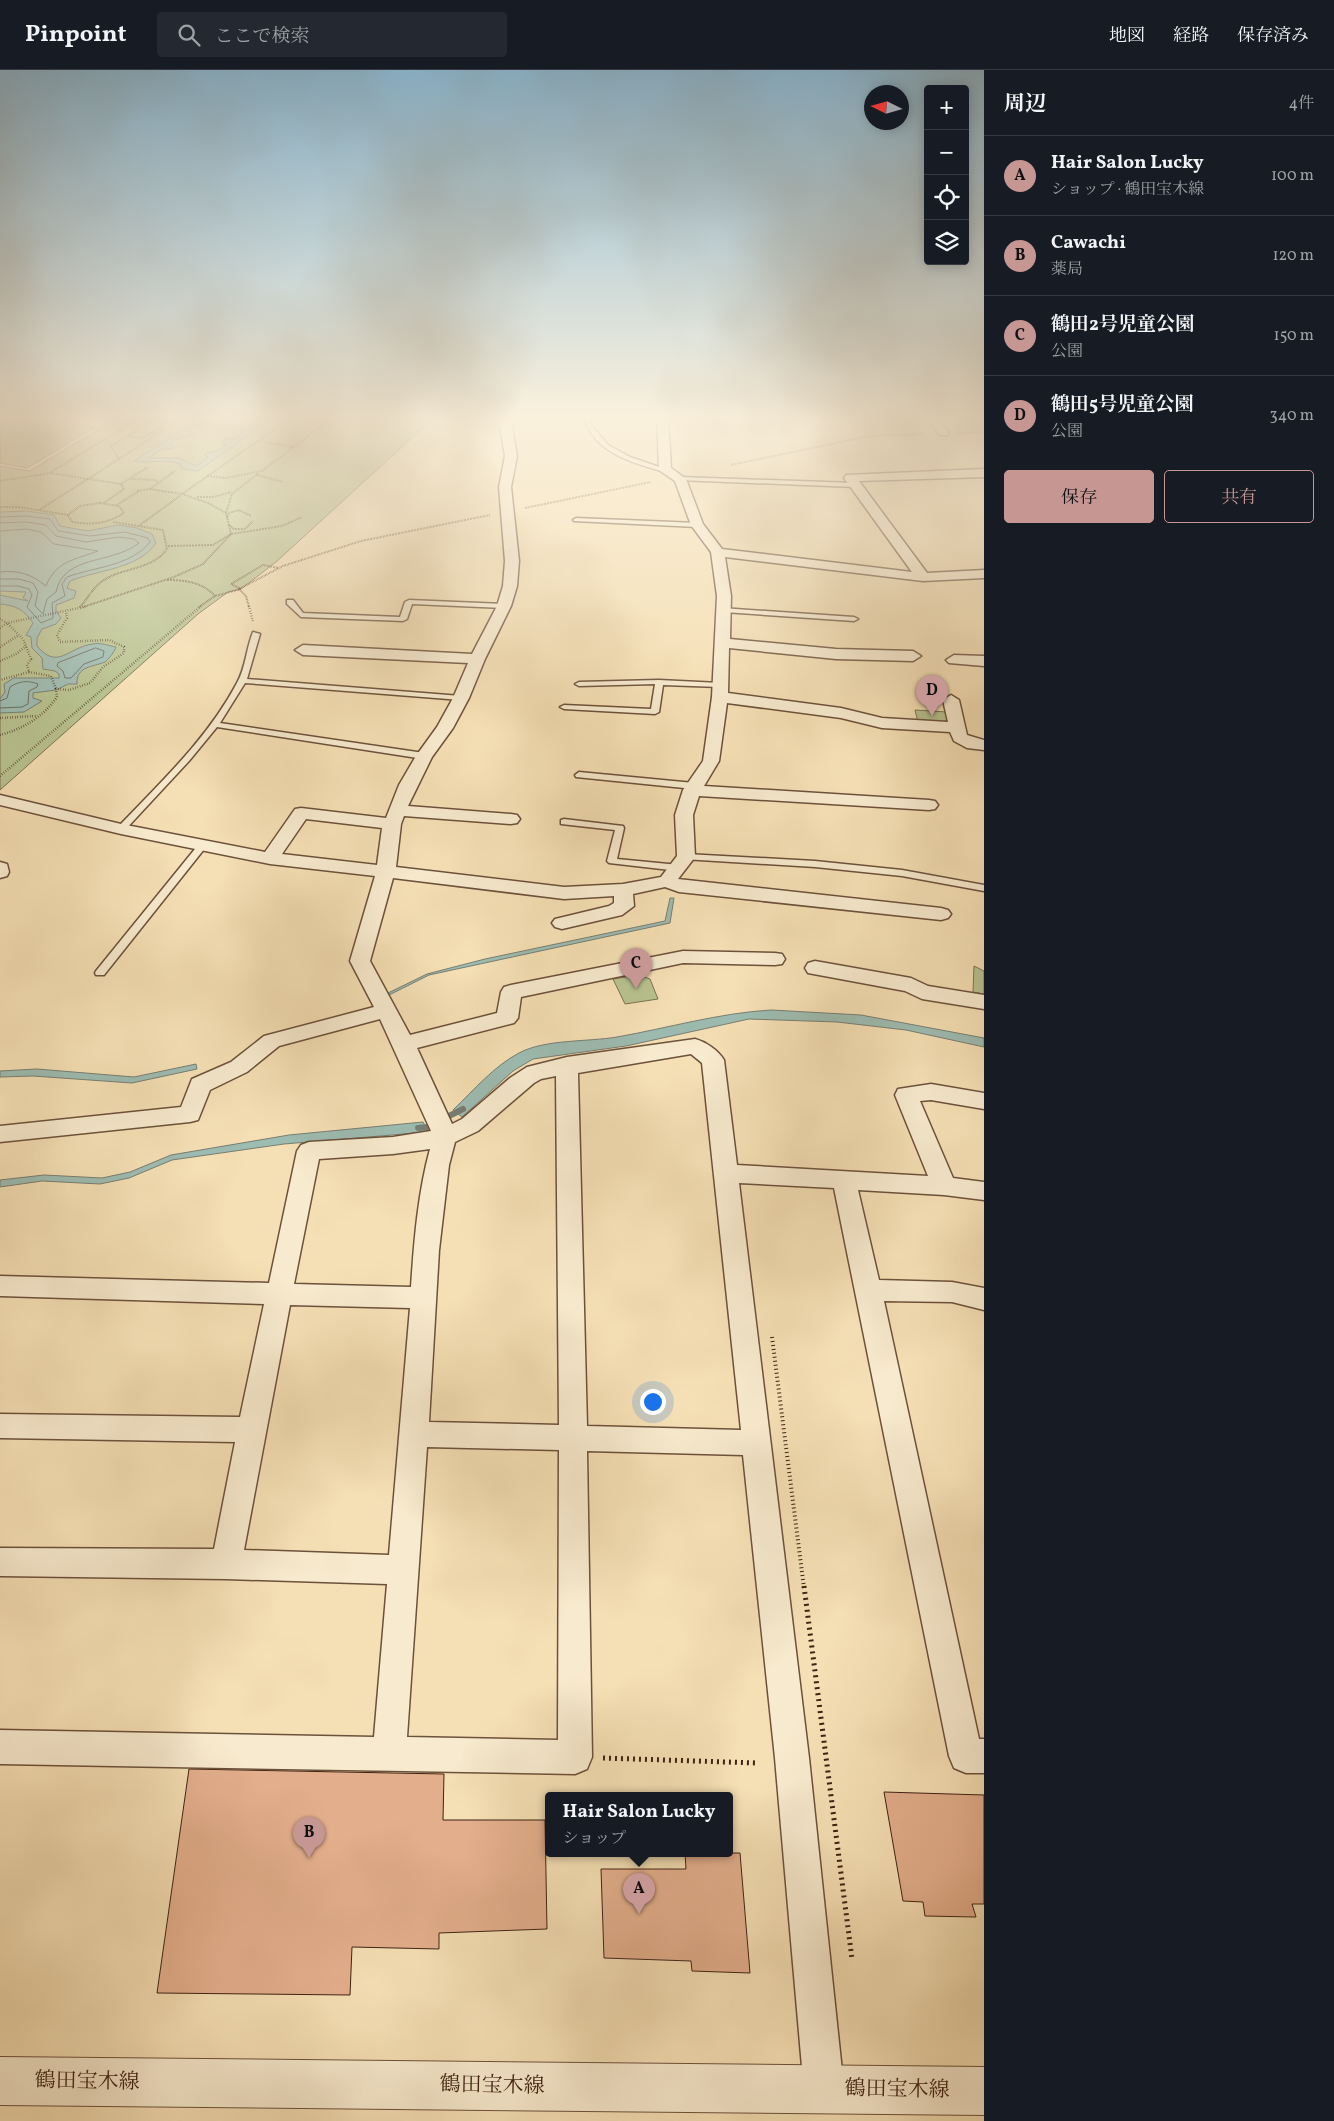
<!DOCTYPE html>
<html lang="ja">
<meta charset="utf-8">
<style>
:root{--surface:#171b24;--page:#242831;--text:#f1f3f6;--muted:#9ea1a6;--line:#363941;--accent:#c59692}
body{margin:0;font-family:Vollkorn,"Noto Serif JP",serif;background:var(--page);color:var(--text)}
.controls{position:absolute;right:15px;top:15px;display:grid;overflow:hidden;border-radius:5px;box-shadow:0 2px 12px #0003}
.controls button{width:45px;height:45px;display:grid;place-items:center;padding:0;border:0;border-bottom:1px solid var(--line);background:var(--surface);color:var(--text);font:25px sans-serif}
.compass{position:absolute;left:864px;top:15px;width:45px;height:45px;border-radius:50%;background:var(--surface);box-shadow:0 2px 12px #0003;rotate:275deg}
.you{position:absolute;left:652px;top:1331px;width:18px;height:18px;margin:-12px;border:4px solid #fff;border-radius:50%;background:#1a73e8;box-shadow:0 0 0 8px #1a73e833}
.badge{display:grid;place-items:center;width:32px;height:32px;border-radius:50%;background:var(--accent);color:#111;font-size:16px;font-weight:700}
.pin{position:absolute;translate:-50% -41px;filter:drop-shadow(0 1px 2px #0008)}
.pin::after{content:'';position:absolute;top:26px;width:18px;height:15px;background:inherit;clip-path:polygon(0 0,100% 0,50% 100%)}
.popup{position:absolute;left:545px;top:1722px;width:188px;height:65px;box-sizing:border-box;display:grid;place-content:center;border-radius:5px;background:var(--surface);filter:drop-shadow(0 1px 4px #0005);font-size:16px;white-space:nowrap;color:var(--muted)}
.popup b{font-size:19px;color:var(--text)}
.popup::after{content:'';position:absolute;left:50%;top:100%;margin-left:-10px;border:10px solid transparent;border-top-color:var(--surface)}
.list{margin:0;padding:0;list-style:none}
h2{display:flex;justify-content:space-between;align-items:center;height:65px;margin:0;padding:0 20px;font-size:21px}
h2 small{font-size:16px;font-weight:400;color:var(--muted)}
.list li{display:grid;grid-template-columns:32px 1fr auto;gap:15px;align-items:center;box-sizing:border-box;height:80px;padding:0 20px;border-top:1px solid var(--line)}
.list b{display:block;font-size:19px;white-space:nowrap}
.list p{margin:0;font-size:16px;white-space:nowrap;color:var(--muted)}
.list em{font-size:16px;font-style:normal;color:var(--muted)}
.actions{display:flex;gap:10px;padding:15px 20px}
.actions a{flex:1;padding:11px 0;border:1px solid var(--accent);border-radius:5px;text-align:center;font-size:18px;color:var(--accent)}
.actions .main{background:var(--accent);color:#111}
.icon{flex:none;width:28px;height:28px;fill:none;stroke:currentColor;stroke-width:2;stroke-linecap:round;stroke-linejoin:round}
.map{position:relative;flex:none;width:984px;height:2051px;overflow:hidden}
header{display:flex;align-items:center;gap:30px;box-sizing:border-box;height:70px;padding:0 25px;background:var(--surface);border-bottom:1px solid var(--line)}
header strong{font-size:24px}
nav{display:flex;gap:28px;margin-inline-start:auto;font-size:18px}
.search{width:350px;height:45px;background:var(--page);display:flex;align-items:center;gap:12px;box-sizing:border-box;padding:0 18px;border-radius:5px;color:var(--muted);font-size:19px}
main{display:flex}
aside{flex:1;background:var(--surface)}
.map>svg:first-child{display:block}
.green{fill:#b8c290;stroke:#7c7252}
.water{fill:#9dbcb2;stroke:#777e72}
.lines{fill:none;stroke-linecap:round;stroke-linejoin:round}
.shore{stroke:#6e6f62;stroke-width:1}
.stream{stroke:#777e72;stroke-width:6}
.building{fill:#e3ae8c;stroke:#3f2213}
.service-casing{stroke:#6c513b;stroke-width:3}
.minor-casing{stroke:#6c513b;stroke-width:3}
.tertiary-casing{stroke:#6c513b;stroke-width:2}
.path-far3{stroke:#3f2213;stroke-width:2;stroke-dasharray:0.5 1;stroke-linecap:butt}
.path-far2{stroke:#3f2213;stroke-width:2.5;stroke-dasharray:0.5 2;stroke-linecap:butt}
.path-far1{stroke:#3f2213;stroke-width:4;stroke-dasharray:1 3;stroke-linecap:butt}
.path{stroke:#3f2213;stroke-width:5;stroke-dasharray:2 4;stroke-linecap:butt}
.service{fill:#f8eace;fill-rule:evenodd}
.minor{fill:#f8eace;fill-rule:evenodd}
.tertiary{fill:#f8eace;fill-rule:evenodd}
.labels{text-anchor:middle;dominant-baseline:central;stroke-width:4;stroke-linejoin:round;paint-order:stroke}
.near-street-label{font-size:21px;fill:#3f2213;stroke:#f8eace}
</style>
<header>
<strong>Pinpoint</strong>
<div class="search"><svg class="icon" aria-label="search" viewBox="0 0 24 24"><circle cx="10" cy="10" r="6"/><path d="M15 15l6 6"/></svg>ここで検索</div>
<nav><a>地図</a><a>経路</a><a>保存済み</a></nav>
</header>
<main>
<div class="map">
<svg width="984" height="2051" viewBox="0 0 984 2051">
<rect width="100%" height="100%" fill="#f5dfb4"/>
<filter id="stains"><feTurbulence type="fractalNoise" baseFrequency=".004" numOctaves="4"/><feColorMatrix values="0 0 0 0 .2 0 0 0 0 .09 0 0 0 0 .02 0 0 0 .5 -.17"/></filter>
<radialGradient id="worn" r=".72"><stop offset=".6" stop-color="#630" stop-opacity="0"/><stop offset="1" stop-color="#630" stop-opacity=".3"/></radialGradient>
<g class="green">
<path d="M 0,345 L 9,345 L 95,357 L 27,398 L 0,393 Z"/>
<path d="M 122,345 L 437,345 L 276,492 L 241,519 L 228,522 L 198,544 L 0,720 L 0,396 L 30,401 Z"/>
<path d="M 915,640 L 947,642 L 948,649 L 941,653 L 918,652 Z"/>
<path d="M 974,896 L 984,901 L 984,924 L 973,922 Z"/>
<path d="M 638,905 L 650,909 L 658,929 L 625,934 L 613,909 Z"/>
</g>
<g class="water">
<path d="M 206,345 L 215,345 L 206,350 L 210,352 L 209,354 L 197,356 L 188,361 L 193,364 L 191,366 L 179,368 L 170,374 L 174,376 L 173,378 L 160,380 L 149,388 L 179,388 L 196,396 L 208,387 L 204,385 L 206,383 L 218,381 L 226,375 L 222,372 L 223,370 L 235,368 L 243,363 L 239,360 L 240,358 L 252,357 L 262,349 L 234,349 L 223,345 L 276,346 L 198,401 L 182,399 L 180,394 C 165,388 149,394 134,391 Z"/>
<path d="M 27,441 L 54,445 L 60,456 L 88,461 L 118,455 L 137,458 L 152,464 L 156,473 C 139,499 97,500 70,511 L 67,518 L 76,521 L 74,528 L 56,535 L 56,541 L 61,548 L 56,554 L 42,559 L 37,568 L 37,576 C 58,601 68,577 93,574 C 100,572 109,576 116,577 C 115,581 108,590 105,592 C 93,597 76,596 77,614 L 68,614 L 56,620 L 33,623 L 33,628 L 42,631 L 24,642 L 0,643 L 0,629 L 5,622 L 4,614 L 14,608 L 59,608 L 59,604 L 55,601 L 43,599 L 42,588 L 32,578 L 31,567 L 26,565 L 33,553 C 23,539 17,536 0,534 L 0,525 L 28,531 L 23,528 L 26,522 L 0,521 L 0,442 Z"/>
<path d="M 670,828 L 674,828 L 670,853 L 429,905 L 385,927 L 384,925 L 427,904 L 485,889 L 665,851 Z"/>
<path d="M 771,940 L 861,945 L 984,968 L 984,977 L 906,960 L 837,952 L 749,949 L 626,976 L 533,989 L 513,1001 L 462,1047 L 453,1040 C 474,1020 494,996 519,983 C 545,969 588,972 617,967 C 668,958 719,943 771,940 Z"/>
<path d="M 196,994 L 197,999 L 132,1013 L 33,1006 L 0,1007 L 0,1001 L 37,999 L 134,1007 Z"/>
<path d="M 423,1052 L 428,1062 L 284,1074 L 172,1090 L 129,1108 L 100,1114 L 42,1111 L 0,1117 L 0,1110 L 44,1105 L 102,1108 L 130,1102 L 171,1085 L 289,1065 Z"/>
</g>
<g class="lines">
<g class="shore">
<path d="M 0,447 L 27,446 L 50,449 L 58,461 L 90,466 L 125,462 L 148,468 L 150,472 C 131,496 94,497 67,507 L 62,514 L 65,526 L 52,533 L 53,548 L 41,553 L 27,537 L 32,525 L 29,519 L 18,516 L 0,516"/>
<path d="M 0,453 L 26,452 L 46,455 L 56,466 L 86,472 L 119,467 L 134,469 L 139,473 C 111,495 64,484 56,522 L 47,529 L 43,544 L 35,536 L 38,522 L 33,513 L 19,509 L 0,509"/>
<path d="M 0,461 L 26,459 L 41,462 L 54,474 L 98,481 C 74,490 56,491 46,516 C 31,504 19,500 0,502"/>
<path d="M 96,578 L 104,581 L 103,587 L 84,594 L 71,608 L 65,608 L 63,601 L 57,596 L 58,593 Z"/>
<path d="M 0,631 L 7,628 L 10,617 C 19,611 28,610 38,614 L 37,617 L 29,621 L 28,634 L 22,637 L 0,638"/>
</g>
<path class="stream" d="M 418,1058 L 427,1057 L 463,1039"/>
</g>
<g class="building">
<path d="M 189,1699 L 444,1704 L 443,1750 L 545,1750 L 547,1859 L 439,1863 L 439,1879 L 352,1877 L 350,1925 L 157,1923 Z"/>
<path d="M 884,1722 L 984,1725 L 984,1834 L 972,1834 L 976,1847 L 925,1846 L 923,1832 L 903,1831 Z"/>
<path d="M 685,1783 L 740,1783 L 750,1903 L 692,1901 L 691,1891 L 604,1888 L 601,1799 L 686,1799 Z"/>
</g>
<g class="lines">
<g class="service-casing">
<g id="service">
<path d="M 583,345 L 587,345 L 593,357 L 608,375 L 630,387 L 668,400 L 665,402 C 632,393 592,382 583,345 Z"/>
<path d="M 680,407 L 855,413 L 858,415 L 855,417 L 678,410 L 678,408 Z"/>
<path d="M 576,448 L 697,453 L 700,455 L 697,457 L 574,451 L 573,450 Z"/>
<path d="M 287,530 L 293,530 L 303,543 L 400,547 L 405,532 L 409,530 L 504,534 L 508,536 L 504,538 L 412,534 L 407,549 L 403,551 L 301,547 L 287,534 Z"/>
<path d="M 721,538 L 854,547 L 858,549 L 854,551 L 724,542 L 721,542 Z"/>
<path d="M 253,562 L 260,564 L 247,609 L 461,626 L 465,628 L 461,630 L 245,613 L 220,653 L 424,683 L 428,686 L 424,689 L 217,657 L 189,691 L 124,761 L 118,761 L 118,757 C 161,712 208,668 237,613 C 246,597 246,579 253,562 Z"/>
<path d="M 659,610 L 720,613 L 724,615 L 720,617 L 663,615 L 659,642 L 655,644 L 564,639 L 560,637 L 564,635 L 651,639 L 655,614 L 579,616 L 575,614 L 579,612 Z"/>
<path d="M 579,702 L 694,713 L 698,716 L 694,719 L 576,707 L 575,705 Z"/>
<path d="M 564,749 L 623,756 L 624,758 L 617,789 L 679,795 L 684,798 L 679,801 L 609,793 L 607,791 L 615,760 L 561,754 L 561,750 Z"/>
<path d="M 202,773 L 205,774 L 205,778 L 104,905 L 96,905 L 95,903 L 96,901 L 199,774 Z"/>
<path d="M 686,784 L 815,791 L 902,800 L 984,815 L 984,821 L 902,806 L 815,797 L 683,789 L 683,785 Z"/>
</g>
</g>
<g class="minor-casing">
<g id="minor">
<path d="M 498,345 L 510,345 L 517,386 L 511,417 L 519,491 L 517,516 L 511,536 L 485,589 L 469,628 L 453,658 L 432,687 L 408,736 L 511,744 L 517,745 L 520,749 L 517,753 L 511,754 L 404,746 L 401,754 L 396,797 L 564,817 L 623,814 L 661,807 L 677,786 L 675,745 L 683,720 L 703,691 L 712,627 L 717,526 L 711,482 L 691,455 L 675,411 L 659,400 L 657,345 L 668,345 L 671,398 L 686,409 L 703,454 L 722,479 L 912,502 L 844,408 L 846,405 L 984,399 L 984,407 L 859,411 L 927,503 L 984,500 L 984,508 L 923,511 L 725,487 L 731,526 L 730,569 L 836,579 L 913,581 L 921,586 L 913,591 L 836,589 L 729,578 L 728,623 L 841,638 L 882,648 L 948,652 L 943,630 L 951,625 L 959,630 L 967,665 L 984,670 L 984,680 L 967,678 L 954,671 L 950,662 L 882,658 L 841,648 L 727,633 L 719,691 L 704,716 L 929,730 L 935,731 L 938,735 L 935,739 L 929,740 L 699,726 L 693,745 L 695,787 L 678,809 L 941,838 L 948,840 L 951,844 L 948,848 L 941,850 L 679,822 L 665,817 L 633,824 L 634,836 L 622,845 L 562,859 L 555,857 L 552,853 L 555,849 L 609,836 L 614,833 L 614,826 L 564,829 L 393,808 L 370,891 L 410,965 L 497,943 L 501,922 L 504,917 L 511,915 L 683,881 L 775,883 L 782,884 L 785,889 L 782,894 L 775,895 L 683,893 L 521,927 L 518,948 L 514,953 L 417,978 L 452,1054 L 462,1049 L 510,1008 L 527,997 L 567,987 L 695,969 C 706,972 718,980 724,990 L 737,1095 L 928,1106 L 895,1025 L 898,1019 L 931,1014 L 984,1023 L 984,1039 L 931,1030 L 920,1031 L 953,1108 L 984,1112 L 984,1130 L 944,1125 L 858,1120 L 879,1210 L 952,1212 L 984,1218 L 984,1240 L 952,1232 L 884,1231 L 979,1669 L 984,1669 L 984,1703 L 966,1703 L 954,1698 L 949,1686 L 834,1118 L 739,1113 L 809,1688 L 844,2020 L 838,2034 L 824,2040 L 810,2034 L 804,2020 L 775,1688 L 743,1385 L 587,1381 L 592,1687 L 587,1699 L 575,1704 L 0,1694 L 0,1660 L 374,1667 L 387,1514 L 226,1509 L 0,1506 L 0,1478 L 214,1479 L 235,1372 L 0,1368 L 0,1344 L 240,1347 L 264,1234 L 0,1226 L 0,1206 L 269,1213 L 297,1081 L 301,1075 L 309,1072 L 393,1067 L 431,1061 L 380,949 L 279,976 L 247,1002 L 210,1020 L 198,1050 L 190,1052 L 0,1072 L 0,1056 L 181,1037 L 192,1009 L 231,992 L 264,966 L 374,937 L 350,891 L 375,806 L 270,794 L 121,764 L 0,735 L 0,725 L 121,754 L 265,782 L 295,739 L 301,738 L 386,748 L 399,715 L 416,686 L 437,657 L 453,628 L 468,593 L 303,585 L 295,580 L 303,575 L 472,584 L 497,536 L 503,516 L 505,491 L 499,417 L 505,386 ZM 306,749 L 382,758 L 377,795 L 282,784 ZM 691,984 L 702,993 L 741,1360 L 587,1356 L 578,1003 ZM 556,1006 L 559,1355 L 429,1352 L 439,1180 L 449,1095 L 455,1072 L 478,1061 L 534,1013 L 541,1009 ZM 430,1079 C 418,1123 414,1171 411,1217 L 294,1214 L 319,1089 L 393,1084 ZM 290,1235 L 410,1238 L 389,1485 L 244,1480 ZM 427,1377 L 559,1380 L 558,1670 L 407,1667 Z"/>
<path d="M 923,345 L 934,345 L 948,361 L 948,365 L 940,365 Z"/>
<path d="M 954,585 L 984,586 L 984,596 L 949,593 L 946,590 Z"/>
<path d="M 0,792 L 7,794 L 9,802 L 7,806 L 0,808 Z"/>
<path d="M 815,891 L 911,908 L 928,916 L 984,925 L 984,939 L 922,929 L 905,921 L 808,903 L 805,898 L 808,893 Z"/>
</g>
</g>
<g class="tertiary-casing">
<path id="tertiary" d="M 0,1987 L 984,1997 L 984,2045 L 0,2035 Z"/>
</g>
<g class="path-far3">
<path d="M 143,347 L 156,348"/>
<path d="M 152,351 L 165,353 L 157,359 L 162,359"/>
<path d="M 958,363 L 984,362"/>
<path d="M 128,366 L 142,368 L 150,363 L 156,364"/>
<path d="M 258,371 L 294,377"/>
<path d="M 119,389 L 111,376 L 162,345"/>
<path d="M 731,395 L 870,366 L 924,364"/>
<path d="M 51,402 L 145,345"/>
<path d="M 257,405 L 283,412"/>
<path d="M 207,406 L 226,408 L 262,401 L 328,351 L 276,345"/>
<path d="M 131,409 L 156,410 L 157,413"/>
<path d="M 0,411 L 51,403 L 88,409 L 187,345"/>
<path d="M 122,416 L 121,414 L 148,397"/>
<path d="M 150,419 L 175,401"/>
<path d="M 137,421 L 149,419 L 182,424 L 295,345"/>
<path d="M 197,427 L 213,427 L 231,422"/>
<path d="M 100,433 L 119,436 L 124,443 C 107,454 92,455 72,452 L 68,445 L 80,436 Z"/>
<path d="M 104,433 L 124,419"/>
<path d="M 117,435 L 139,421"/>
<path d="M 0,437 L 19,437 L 68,445"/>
<path d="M 525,438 L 651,412"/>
<path d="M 39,440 L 88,409 L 121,414 L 124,419"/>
<path d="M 226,443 L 232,424 L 259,403"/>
<path d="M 227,448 L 229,443 L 239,440 L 251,446"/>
<path d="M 140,455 L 181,425"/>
<path d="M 229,455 L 234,459 L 245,459 L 253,451"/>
<path d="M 168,476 L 213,475 L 231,464 L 282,456 L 302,447"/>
<path d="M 167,510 C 185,510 202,512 215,526"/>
<path d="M 80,537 C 88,528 94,516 104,510 C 124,497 152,500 167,479 L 163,460 L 113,452"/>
<path d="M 83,537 L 174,507 L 203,494 L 231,464 L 226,443 L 208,433 L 182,424"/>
<path d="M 199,537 L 215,526 L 241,519 L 231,514 L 263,495 L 279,498"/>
<path d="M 249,537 L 246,526 L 239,519 L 283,496 L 361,471 L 490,445"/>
</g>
<g class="path-far2">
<path d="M 249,536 L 253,552"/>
<path d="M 80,538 L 87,536"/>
<path d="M 0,549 L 7,553 L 79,538 L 81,536"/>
<path d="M 0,558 L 7,553 L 23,569 L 31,589 L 27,595 L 29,602 L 0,610"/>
<path d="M 0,577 L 19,565"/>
<path d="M 0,591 L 16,584 L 26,576"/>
<path d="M 29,602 L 51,606 L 56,619"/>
<path d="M 0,648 L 36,646"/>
<path d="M 0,665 C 23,659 43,647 57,627 L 56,619 L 69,620 L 90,613 L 103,597 L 124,583 L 124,577 L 109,570 L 60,572 L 57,565 L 67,548 L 66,542"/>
<path d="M 0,706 L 201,536"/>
</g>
<path class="path-far1" d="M 772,1267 L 804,1518"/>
<g class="path">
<path d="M 804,1516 L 852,1889"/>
<path d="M 603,1688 L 757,1693"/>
</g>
<use href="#service" class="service"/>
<use href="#minor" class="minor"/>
<use href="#tertiary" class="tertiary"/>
</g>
<linearGradient id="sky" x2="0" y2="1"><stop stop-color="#8ab7d2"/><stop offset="0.55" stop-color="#faf1dd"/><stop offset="1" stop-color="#faf1dd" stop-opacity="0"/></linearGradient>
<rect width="984" height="632" fill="url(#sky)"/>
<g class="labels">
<g class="near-street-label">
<text transform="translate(87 2012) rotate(1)">鶴田宝木線</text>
<text transform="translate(492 2016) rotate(1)">鶴田宝木線</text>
<text transform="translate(897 2020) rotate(1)">鶴田宝木線</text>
</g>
</g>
<rect width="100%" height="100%" filter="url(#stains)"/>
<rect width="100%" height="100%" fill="url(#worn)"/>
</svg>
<div class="controls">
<button>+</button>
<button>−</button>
<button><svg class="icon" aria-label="locate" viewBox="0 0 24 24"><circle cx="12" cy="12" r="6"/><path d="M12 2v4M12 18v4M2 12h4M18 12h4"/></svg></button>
<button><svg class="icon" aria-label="layers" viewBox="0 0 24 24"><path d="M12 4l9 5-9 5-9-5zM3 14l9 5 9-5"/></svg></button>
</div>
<svg class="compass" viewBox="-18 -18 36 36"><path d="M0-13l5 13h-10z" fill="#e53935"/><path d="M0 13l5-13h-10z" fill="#9ea1a6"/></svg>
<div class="you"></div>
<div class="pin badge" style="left:639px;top:1844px">A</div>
<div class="popup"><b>Hair Salon Lucky</b>ショップ</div>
<div class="pin badge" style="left:309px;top:1788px">B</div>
<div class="pin badge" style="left:636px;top:919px">C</div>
<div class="pin badge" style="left:932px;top:646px">D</div>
</div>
<aside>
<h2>周辺<small>4件</small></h2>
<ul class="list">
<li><span class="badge">A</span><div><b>Hair Salon Lucky</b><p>ショップ · 鶴田宝木線</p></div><em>100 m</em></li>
<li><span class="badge">B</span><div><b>Cawachi</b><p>薬局</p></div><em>120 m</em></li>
<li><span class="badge">C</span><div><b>鶴田2号児童公園</b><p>公園</p></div><em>150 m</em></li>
<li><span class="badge">D</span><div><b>鶴田5号児童公園</b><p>公園</p></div><em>340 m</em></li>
</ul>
<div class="actions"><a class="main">保存</a><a>共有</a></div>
</aside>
</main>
